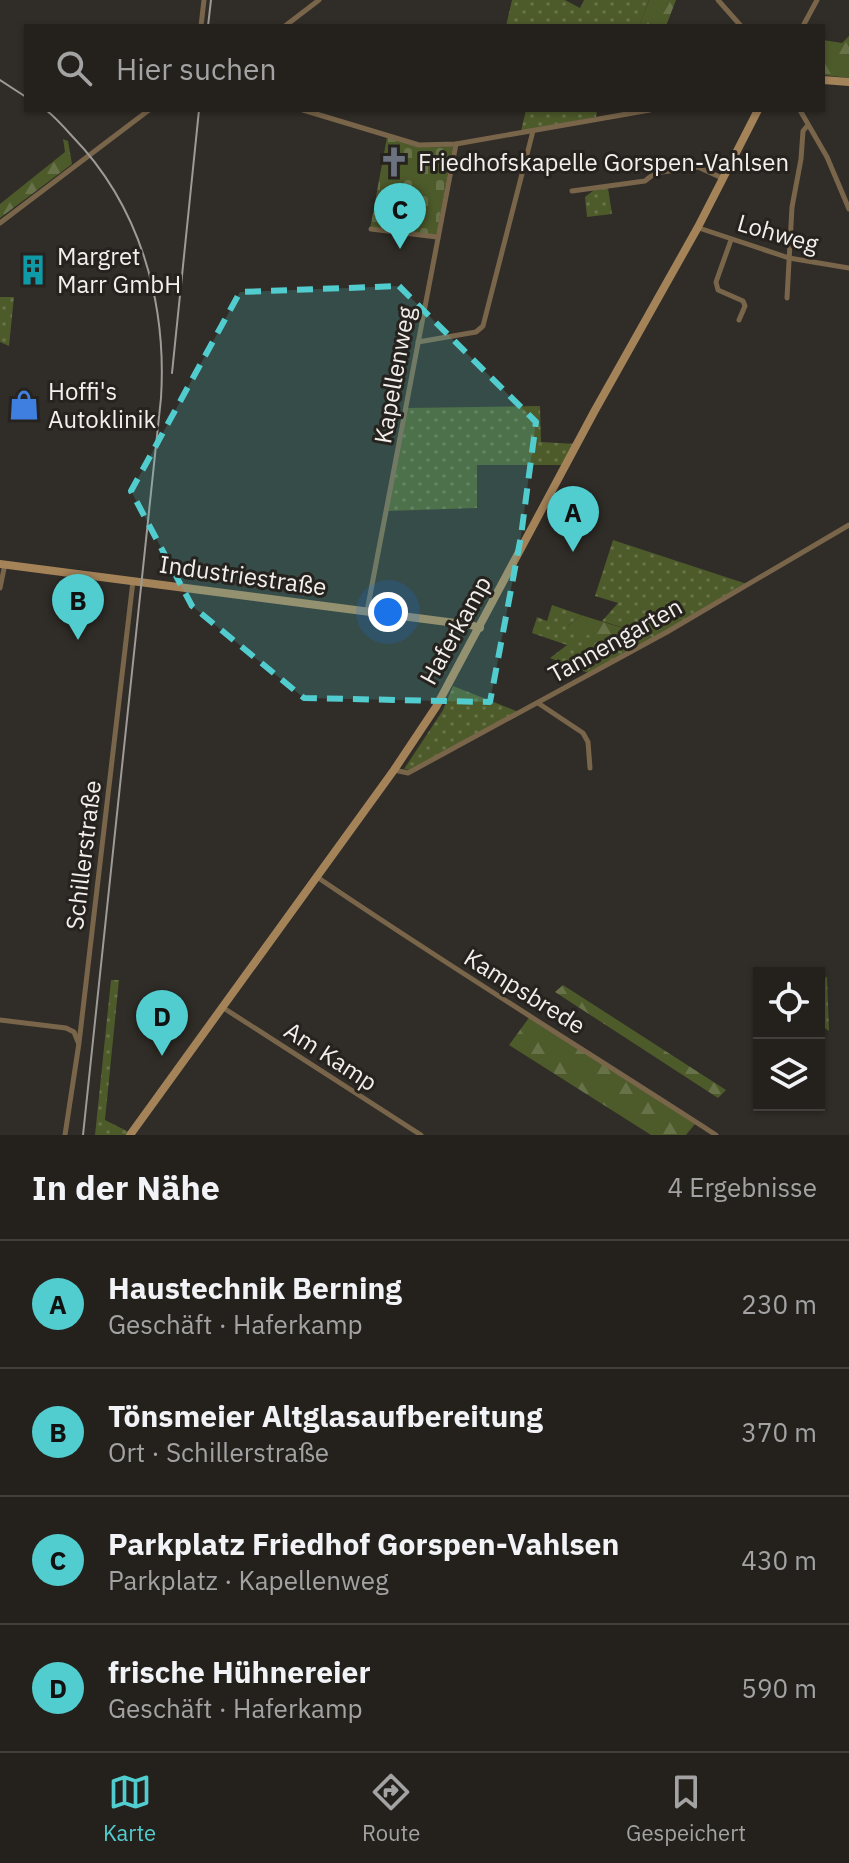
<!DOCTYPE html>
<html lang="de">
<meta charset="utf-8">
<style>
:root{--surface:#24211d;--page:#302e2a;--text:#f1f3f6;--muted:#a3a3a4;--line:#413e3b;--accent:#52cdcf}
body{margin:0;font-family:"IBM Plex Sans",sans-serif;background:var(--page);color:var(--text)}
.controls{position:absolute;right:24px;bottom:24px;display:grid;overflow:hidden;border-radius:0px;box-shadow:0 2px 6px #0004}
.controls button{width:72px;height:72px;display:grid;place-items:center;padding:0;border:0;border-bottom:2px solid var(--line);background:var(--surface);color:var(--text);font:40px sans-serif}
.you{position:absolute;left:388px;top:612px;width:28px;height:28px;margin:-20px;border:6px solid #fff;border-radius:50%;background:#1a73e8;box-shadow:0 0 0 12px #1a73e833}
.badge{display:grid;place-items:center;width:52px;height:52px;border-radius:50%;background:var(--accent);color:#111;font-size:26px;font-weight:700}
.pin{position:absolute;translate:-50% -66px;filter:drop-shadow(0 2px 4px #0008)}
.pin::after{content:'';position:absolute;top:42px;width:28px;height:24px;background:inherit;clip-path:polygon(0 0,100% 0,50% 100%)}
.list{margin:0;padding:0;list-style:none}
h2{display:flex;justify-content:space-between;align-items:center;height:104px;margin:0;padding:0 32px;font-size:34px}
h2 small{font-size:26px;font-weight:400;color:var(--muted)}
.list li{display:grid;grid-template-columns:52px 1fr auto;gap:24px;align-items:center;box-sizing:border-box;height:128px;padding:0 32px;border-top:2px solid var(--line)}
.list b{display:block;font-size:30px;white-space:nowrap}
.list p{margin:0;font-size:26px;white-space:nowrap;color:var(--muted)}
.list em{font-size:26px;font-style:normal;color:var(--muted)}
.icon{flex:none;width:44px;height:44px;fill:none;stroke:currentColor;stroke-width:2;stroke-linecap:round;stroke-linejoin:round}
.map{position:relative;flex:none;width:849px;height:1135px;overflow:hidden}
.search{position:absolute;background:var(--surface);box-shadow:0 2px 6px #0004;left:24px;right:24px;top:24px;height:88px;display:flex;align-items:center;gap:20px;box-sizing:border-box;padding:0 28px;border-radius:0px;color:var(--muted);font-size:30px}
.sheet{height:616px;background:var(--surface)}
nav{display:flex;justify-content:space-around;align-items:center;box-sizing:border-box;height:112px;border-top:2px solid var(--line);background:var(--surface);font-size:22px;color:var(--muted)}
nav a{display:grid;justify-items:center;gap:4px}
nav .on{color:var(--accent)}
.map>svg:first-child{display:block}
.grass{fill:url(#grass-dots)}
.forest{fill:url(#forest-firs)}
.cemetery{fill:url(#cemetery-stones)}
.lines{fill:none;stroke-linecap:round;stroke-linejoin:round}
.street{stroke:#79654a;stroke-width:5}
.secondary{stroke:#a48359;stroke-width:8}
.rail{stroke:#9e9a97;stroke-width:2}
.marked{fill:#52cdcf;fill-opacity:0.2;stroke:#52cdcf;stroke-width:6;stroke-dasharray:16 10;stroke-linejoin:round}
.labels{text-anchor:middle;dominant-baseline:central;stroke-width:6;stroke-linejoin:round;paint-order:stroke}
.poi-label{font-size:24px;fill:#f2efec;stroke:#26221e;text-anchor:start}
.street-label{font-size:24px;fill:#f2efec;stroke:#26221e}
</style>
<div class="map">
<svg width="849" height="1135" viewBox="0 0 849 1135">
<defs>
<pattern id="grass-dots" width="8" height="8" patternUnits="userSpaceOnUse" patternTransform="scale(2)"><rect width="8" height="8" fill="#4d5a2a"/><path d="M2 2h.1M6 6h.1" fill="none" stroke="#677249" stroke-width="1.8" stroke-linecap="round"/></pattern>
<pattern id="forest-firs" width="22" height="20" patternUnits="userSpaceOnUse" patternTransform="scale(2)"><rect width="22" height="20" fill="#4d5a2a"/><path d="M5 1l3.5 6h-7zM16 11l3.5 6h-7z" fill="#677249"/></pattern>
<pattern id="cemetery-stones" width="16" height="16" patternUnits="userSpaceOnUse" patternTransform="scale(2)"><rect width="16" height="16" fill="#4d5a2a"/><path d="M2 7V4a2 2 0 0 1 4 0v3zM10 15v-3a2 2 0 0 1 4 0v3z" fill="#677249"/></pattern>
</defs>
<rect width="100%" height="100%" fill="#302c27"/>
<g class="grass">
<path d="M 512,0 L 565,0 L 580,8 L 584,0 L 649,0 L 639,26 L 506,26 Z"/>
<path d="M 526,110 L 597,110 L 596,117 L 521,131 Z"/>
<path d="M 608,188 L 612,214 L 587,217 L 585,197 L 594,190 Z"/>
<path d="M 0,297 L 14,297 L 9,346 L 0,342 Z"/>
<path d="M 540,406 L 541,442 L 577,444 L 565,465 L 477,465 L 477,508 L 387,511 L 407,408 Z"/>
<path d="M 613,540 L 747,584 L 655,638 L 602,621 L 618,603 L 595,596 Z"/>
<path d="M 552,605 L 581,615 L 567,627 L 634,650 L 591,674 L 550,658 L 567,645 L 532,633 L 537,617 L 547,621 Z"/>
<path d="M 453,686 L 519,712 L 410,770 L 404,769 L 443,710 Z"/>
<path d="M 827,976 L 829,1031 L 819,1024 L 819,986 Z"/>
<path d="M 111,980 L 119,980 L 105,1120 L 129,1132 L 127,1135 L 95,1135 Z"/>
</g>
<g class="forest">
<path d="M 649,0 L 676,0 L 666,26 L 639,26 Z"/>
<path d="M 849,36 L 849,78 L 823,75 L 823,40 L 842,43 Z"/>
<path d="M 63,139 L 68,141 L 72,164 L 0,218 L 0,204 L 65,152 Z"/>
<path d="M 581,615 L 655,638 L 634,650 L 566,628 Z"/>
<path d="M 563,985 L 726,1090 L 718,1098 L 555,992 Z"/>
<path d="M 531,1015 L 695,1124 L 686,1135 L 651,1135 L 509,1045 Z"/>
</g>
<path class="cemetery" d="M 387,137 C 414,145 426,148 453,146 L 436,237 L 370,229 Z"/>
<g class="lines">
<g class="street">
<path d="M 718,0 L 741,26"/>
<path d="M 201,26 L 204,0"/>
<path d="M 285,26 L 319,0"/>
<path d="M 803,26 L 817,0"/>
<path d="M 303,110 L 419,145 L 456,144 L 650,110"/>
<path d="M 801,112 L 827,157 L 849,209"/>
<path d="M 572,191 L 645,181 L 655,173 L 698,167 L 722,178"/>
<path d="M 0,223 L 149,110"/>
<path d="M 699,228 L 789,258 L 849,268"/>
<path d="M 371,229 L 437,237"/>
<path d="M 731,240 L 716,282 L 718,290 L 743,301 L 745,306 L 739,320"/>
<path d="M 787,298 L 792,207 L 801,159 L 803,131 L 808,125"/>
<path d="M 418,342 L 476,332 L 483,326 L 533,131"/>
<path d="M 0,588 L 5,564"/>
<path d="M 367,611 L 456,144"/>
<path d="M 538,703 L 583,733 L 588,742 L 590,768"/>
<path d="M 394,770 L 408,773 L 667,632 L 849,525"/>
<path d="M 317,877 C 448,966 583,1049 716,1135"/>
<path d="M 222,1007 L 421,1135"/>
<path d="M 0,1020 L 66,1028 L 74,1032 L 78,1042"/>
<path d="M 65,1135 L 79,1043 L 133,581"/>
</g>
<g class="secondary">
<path d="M 823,80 L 849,82"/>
<path d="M 0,564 L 471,625 L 480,628"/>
<path d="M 130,1135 L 394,770 L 436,707 L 594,412 L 698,227 L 758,110"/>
</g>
<g class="rail">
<path d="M 208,26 L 211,0"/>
<path d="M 0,80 L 26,97"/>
<path d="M 46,110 C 55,117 64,127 72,136 C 140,206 167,302 161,398 L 83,1135"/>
<path d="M 172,373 L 199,110"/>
</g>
</g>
<path class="marked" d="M 399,286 L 536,422 L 521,536 L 490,702 L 304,698 L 192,606 L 131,491 L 240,292 Z"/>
<defs>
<g id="church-bare" transform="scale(2.4)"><path d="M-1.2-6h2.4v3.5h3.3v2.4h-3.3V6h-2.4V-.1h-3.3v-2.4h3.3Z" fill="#6b7280" stroke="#26221e" stroke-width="2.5" paint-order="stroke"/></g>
<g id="building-bare" transform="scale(2.4)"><path d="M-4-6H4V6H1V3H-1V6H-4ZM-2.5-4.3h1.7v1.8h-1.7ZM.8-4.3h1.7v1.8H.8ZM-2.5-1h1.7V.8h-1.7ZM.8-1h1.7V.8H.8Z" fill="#0f9aa8" stroke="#26221e" stroke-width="2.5" paint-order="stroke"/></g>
<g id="shop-bare" transform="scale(2.4)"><path d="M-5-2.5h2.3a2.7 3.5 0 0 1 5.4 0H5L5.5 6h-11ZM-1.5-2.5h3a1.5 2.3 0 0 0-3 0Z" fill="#3f7fe0" stroke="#26221e" stroke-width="2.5" paint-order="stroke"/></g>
</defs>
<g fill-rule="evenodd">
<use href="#church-bare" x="394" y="162"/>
<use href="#building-bare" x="33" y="270"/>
<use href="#shop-bare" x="24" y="405"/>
</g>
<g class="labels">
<g class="poi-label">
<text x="418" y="162">Friedhofskapelle Gorspen-Vahlsen</text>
<text x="57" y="256">Margret<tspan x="57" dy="28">Marr GmbH</tspan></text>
<text x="48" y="391">Hoffi's<tspan x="48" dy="28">Autoklinik</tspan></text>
</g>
<g class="street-label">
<text transform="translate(778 233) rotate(16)">Lohweg</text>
<text transform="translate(394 375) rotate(-80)">Kapellenweg</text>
<text transform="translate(243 575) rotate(8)">Industriestraße</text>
<text transform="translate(455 630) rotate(-61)">Haferkamp</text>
<text transform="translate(615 640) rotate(-29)">Tannengarten</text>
<text transform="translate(83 855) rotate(-83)">Schillerstraße</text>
<text transform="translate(525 991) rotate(32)">Kampsbrede</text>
<text transform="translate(331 1056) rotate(33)">Am Kamp</text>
</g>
</g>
</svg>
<div class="controls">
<button><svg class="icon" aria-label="locate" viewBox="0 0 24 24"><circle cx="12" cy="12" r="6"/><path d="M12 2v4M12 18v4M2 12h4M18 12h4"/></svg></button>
<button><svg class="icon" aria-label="layers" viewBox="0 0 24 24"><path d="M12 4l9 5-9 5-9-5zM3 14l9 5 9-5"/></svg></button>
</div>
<div class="you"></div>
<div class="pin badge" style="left:573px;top:552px">A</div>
<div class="pin badge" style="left:78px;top:640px">B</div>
<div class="pin badge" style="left:400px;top:249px">C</div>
<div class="pin badge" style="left:162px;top:1056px">D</div>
<div class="search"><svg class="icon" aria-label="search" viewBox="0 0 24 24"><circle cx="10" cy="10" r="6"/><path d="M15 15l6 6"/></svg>Hier suchen</div>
</div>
<section class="sheet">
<h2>In der Nähe<small>4 Ergebnisse</small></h2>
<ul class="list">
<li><span class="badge">A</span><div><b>Haustechnik Berning</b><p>Geschäft · Haferkamp</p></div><em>230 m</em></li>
<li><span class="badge">B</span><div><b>Tönsmeier Altglasaufbereitung</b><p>Ort · Schillerstraße</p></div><em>370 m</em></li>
<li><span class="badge">C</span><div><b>Parkplatz Friedhof Gorspen-Vahlsen</b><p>Parkplatz · Kapellenweg</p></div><em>430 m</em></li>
<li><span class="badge">D</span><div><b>frische Hühnereier</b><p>Geschäft · Haferkamp</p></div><em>590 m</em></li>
</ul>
</section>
<nav>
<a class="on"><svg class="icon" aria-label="map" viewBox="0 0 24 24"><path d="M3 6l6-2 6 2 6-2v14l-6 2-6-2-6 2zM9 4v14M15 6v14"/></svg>Karte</a>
<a><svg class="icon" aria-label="directions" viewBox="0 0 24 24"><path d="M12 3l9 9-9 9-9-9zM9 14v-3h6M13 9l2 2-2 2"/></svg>Route</a>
<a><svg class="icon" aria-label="saved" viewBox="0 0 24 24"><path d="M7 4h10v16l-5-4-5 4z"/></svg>Gespeichert</a>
</nav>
